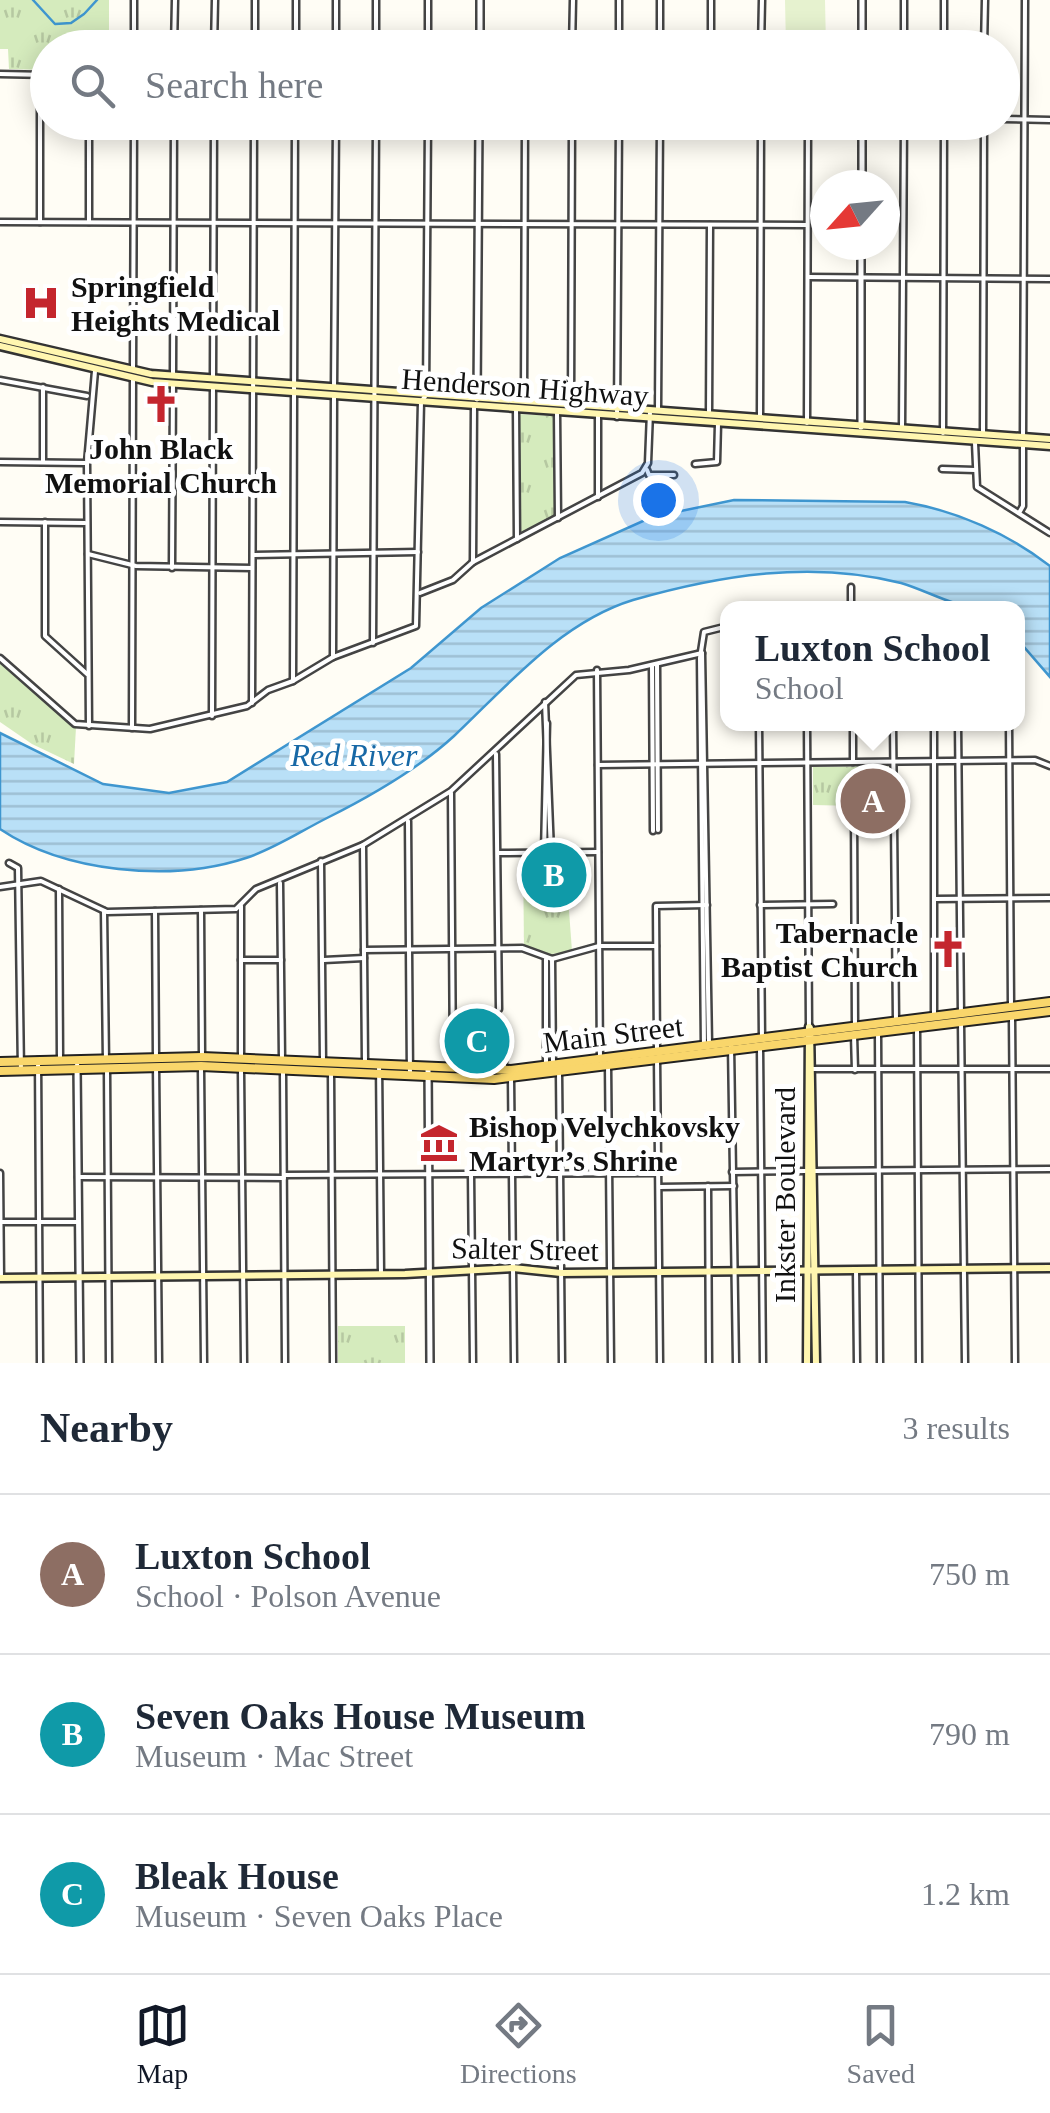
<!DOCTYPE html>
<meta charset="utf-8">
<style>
:root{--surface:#fff;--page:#f2f2f3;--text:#1f2937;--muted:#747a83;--line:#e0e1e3;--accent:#111827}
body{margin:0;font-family:"Times New Roman",serif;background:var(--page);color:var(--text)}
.compass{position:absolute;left:810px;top:170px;width:90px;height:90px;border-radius:50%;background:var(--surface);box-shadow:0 5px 25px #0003;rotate:243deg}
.you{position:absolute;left:658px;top:500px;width:35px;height:35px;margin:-25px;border:8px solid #fff;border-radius:50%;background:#1a73e8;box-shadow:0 0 0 15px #1a73e833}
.badge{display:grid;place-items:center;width:65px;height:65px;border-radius:50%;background:var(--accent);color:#fff;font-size:32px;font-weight:700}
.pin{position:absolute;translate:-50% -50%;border:5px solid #fff;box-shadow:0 2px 10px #0006}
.popup{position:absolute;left:720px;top:601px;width:305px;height:130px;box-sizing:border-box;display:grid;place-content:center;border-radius:20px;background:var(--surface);filter:drop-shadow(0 2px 8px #0005);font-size:32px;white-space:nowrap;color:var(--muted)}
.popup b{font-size:38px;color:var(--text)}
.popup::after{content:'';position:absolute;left:50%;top:100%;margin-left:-20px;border:20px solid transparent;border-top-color:var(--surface)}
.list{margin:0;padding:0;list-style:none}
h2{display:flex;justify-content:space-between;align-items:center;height:130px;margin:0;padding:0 40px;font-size:42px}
h2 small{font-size:32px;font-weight:400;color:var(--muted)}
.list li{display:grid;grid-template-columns:65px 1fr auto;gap:30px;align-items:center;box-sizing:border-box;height:160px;padding:0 40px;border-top:2px solid var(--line)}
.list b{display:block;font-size:38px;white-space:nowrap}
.list p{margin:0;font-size:32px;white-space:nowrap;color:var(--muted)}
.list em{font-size:32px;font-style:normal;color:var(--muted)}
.icon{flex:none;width:55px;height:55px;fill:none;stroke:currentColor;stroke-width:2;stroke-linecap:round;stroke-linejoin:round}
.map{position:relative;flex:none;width:1050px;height:1363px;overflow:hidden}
.search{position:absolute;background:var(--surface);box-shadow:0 5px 25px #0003;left:30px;right:30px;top:30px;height:110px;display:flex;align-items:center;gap:25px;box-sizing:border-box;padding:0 35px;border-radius:55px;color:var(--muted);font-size:38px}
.sheet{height:610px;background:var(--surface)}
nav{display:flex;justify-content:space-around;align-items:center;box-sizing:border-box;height:140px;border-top:2px solid var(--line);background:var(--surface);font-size:28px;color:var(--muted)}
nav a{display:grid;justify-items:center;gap:5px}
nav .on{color:var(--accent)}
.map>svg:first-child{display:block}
.grass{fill:url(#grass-tufts)}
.pitch{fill:#e6f2cf}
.water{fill:url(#water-rules);stroke:#3f96cf;stroke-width:2.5}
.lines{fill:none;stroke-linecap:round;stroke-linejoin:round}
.stream{stroke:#3f96cf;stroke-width:2.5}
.minor-casing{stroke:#444;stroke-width:9}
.tertiary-casing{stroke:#444;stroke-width:10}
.secondary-casing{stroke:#333;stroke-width:11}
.primary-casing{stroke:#222;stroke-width:12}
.minor{stroke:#fff;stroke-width:4}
.tertiary{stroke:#fff;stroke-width:5}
.secondary{stroke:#fff6b0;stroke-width:6}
.primary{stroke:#f9d66b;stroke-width:8}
.labels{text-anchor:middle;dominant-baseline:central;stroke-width:10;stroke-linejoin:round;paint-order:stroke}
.poi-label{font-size:30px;font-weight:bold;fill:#111;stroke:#fff;text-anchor:start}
.street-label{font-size:30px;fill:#111;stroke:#fff}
.water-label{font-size:32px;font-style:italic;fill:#1768a6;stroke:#fff}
</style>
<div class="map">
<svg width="1050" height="1363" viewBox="0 0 1050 1363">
<defs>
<pattern id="grass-tufts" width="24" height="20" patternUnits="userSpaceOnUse" patternTransform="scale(2.5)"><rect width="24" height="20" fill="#d5ebbd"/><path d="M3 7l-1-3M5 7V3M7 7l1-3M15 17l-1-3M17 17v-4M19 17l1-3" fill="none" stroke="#b6c8a1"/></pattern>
<pattern id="water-rules" width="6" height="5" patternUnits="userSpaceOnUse" patternTransform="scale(2.5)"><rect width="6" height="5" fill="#b9e0f7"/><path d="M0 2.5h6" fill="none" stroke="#9ebfd3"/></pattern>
</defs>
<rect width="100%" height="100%" fill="#fffdf5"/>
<g class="grass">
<path d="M 0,0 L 109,0 L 109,47 L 48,48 L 47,70 L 9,69 L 8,49 L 0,49 Z"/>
<path d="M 518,414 L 555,416 L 554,517 L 520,536 Z"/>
<path d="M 0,662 L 76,727 L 74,764 L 32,744 L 0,722 Z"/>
<path d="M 888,766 L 889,794 L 857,794 L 857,806 L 813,805 L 813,767 Z"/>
<path d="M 523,857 L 565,857 L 572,951 L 545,955 L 524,946 Z"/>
<path d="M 457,1030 L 501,1032 L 503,1063 L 458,1063 Z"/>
<rect x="338" y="1326" width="67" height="37"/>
</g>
<path class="pitch" d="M 785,0 L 825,0 L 826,47 L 786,47 Z"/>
<path class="water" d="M 734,500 L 905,502 C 957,511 1009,534 1050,566 L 1050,677 L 1018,640 L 1018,608 C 1004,608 987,611 973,608 C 949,604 925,590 901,583 C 812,560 720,575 633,600 C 561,622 507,686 454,736 C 417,770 371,796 327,818 C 301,831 274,849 246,858 C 170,883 64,872 0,829 L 0,733 L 103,784 L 169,793 L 227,782 L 411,668 L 481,608 L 560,558 L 652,517 Z"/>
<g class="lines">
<g class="stream">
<path d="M 33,0 L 55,24 L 71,23 L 84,14"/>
<path d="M 85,13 L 97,0"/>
</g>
<g class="minor-casing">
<g id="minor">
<path d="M 134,48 L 134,0"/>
<path d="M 174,48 L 175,0"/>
<path d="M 214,48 L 215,0"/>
<path d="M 255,48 L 255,0"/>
<path d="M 296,48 L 296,0"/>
<path d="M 336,48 L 336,0"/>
<path d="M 376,48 L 376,0"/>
<path d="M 428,48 L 428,0"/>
<path d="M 572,48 L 573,0"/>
<path d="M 619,48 L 619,0"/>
<path d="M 660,48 L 660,0"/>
<path d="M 711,48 L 711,0"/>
<path d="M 761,48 L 762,0"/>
<path d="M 904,48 L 904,0"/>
<path d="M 944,48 L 944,0"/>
<path d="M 984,48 L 985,0"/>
<path d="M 0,74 L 48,75"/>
<path d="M 1002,119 L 1050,120"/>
<path d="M 0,222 L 807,225"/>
<path d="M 40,222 L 40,75"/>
<path d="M 89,222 L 89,122"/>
<path d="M 808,277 L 1050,279"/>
<path d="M 133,368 L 134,122"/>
<path d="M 173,373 L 174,122"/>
<path d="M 213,376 L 214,122"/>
<path d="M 0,380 L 87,396"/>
<path d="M 334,388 L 336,122"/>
<path d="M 524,398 L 525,122"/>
<path d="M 571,406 L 572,122"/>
<path d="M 516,409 L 517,539"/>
<path d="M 658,410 L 660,122"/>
<path d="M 557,413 L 558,518"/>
<path d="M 709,414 L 710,225"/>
<path d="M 598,415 L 598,497"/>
<path d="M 617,417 L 619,122"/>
<path d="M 760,418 L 761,122"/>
<path d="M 807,423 L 808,122"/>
<path d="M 902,428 L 904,122"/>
<path d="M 983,432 L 984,122"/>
<path d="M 943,433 L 944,122"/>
<path d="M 1023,434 L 1025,0"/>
<path d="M 975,443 L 977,487 L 1050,533"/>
<path d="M 0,462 L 85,463"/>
<path d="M 43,462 L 43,387"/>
<path d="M 695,464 L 717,462 L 718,424"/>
<path d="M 942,469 L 975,470"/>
<path d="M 647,470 L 649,475 L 674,475"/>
<path d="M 1019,513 L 1023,506 L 1023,444"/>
<path d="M 0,522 L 85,523"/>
<path d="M 45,522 L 45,636 L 87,674"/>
<path d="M 88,554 L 136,566 L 252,568"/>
<path d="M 253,555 L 418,552"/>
<path d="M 473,562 L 474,407"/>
<path d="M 172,568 L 173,383"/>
<path d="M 851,587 L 851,608"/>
<path d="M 420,593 L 453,580 L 473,562 L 642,473 L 648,463 L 650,412"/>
<path d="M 373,643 L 376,122"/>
<path d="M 702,653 L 709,1043"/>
<path d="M 333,657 L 334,397"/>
<path d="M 0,658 L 75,724 L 150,729 L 247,706 L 268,690 L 293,681 L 333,657 L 416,626 L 421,402 L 426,395 L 428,122"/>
<path d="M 657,664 L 658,830"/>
<path d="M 652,665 L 653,831"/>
<path d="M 597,670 L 600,1060"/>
<path d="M 293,681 L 295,122"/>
<path d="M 545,702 L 551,852"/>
<path d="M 252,703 L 254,122"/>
<path d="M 212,716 L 213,386"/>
<path d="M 759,724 L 762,1039"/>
<path d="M 807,724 L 809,1027"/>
<path d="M 853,724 L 853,762"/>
<path d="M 893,724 L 896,1020"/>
<path d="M 934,724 L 934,1014"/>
<path d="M 958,724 L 961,1014"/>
<path d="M 1009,724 L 1011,1004"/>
<path d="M 89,726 L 87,463 L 95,371"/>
<path d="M 132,728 L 133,377"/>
<path d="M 496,754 L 499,1009"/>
<path d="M 598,765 L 1035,760 L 1050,766"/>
<path d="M 451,793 L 453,1068"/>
<path d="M 854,811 L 855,1025"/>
<path d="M 408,821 L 410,1076"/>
<path d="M 363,845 L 365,1061"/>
<path d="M 544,852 L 547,723"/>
<path d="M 498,853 L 598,852"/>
<path d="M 321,861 L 323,1061"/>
<path d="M 9,863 L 18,868 L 21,1071"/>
<path d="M 280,883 L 282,1058"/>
<path d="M 0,887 L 41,881 L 107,912 L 236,909 L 256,889 L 363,845 L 451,791 L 576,675 L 629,670 L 702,653"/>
<path d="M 59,889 L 60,1059"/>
<path d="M 935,899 L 1050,898"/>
<path d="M 760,905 L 833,904"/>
<path d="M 241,906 L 241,1056"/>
<path d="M 201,910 L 202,1055"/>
<path d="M 104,911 L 106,1061"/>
<path d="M 155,911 L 156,1056"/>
<path d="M 364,950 L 522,948 L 552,959 L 599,946 L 656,946"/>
<path d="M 546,959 L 546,1064"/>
<path d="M 552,959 L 553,1063"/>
<path d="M 241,960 L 281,960"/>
<path d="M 324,960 L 364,958"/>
<path d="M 1012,1018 L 1015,1363"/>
<path d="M 961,1023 L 965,1363"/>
<path d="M 917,1029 L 919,1363"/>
<path d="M 479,1031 L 504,1030 L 504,1070"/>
<path d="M 878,1034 L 880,1363"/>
<path d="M 854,1035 L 855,1070"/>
<path d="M 731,1046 L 736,1363"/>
<path d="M 704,1047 L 700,658 L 704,632 L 728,626"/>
<path d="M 657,1048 L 656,906 L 707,905"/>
<path d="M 760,1048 L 763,1363"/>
<path d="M 657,1058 L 660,1363"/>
<path d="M 38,1060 L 40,1363"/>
<path d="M 379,1064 L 381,1274"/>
<path d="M 608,1065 L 611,1363"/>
<path d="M 156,1066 L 159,1363"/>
<path d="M 201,1069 L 204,1363"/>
<path d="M 810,1069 L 1050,1069"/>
<path d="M 107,1070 L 109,1363"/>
<path d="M 241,1071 L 244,1363"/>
<path d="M 283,1073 L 285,1363"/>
<path d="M 331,1073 L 333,1363"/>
<path d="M 559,1073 L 562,1363"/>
<path d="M 511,1078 L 514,1363"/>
<path d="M 815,1171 L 1050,1169"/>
<path d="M 732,1172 L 805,1171"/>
<path d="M 0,1173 L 1,1278"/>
<path d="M 471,1174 L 473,1363"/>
<path d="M 284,1175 L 659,1173"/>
<path d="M 78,1177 L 284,1178"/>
<path d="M 708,1186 L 709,1363"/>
<path d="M 659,1187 L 734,1186"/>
<path d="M 0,1222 L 78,1222"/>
<path d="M 856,1270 L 857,1363"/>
</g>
</g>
<g class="tertiary-casing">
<g id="tertiary">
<path d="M 480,48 L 480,0"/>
<path d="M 862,48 L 862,0"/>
<path d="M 862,185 L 862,122"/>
<path d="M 477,399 L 479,122"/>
<path d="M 861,427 L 861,245"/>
<path d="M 77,1066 L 80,1363"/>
<path d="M 428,1066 L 430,1363"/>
</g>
</g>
<g class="secondary-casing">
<g id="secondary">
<path d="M 0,339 L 151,374 L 1050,439"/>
<path d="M 0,346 L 152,382 L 1050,446"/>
<path d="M 810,1028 L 816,1363"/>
<path d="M 0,1278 L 405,1274 L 513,1268 L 561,1273 L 1050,1268"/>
<path d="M 807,1363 L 809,1027"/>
</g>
</g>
<g class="primary-casing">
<g id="primary">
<path d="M 0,1062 L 202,1057 L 511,1070 L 1050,1002"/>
<path d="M 0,1071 L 201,1066 L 494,1079 L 1050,1011"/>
</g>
</g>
<use href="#minor" class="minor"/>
<use href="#tertiary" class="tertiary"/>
<use href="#secondary" class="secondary"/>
<use href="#primary" class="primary"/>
</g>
<defs>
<g id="hospital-bare" transform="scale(3)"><path d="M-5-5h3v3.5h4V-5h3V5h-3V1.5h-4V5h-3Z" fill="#c4262e" stroke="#fff" stroke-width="2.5" paint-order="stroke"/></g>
<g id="church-bare" transform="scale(3)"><path d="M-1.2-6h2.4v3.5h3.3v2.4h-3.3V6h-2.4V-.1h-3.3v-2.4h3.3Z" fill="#c4262e" stroke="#fff" stroke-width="2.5" paint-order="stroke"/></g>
<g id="museum-bare" transform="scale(3)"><path d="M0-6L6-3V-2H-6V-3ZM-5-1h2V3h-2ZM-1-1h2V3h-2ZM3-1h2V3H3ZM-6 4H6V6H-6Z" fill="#c4262e" stroke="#fff" stroke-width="2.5" paint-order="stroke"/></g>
</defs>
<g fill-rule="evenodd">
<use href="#hospital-bare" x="41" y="303"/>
<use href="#church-bare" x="161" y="404"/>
<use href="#church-bare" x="948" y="949"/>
<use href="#museum-bare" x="439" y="1143"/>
</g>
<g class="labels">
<g class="poi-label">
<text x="71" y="286">Springfield<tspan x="71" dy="34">Heights Medical</tspan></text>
<text x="161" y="448" text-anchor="middle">John Black<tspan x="161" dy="34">Memorial Church</tspan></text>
<text x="918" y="932" text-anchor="end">Tabernacle<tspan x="918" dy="34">Baptist Church</tspan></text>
<text x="469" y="1126">Bishop Velychkovsky<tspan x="469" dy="34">Martyr’s Shrine</tspan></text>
</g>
<g class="street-label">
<text transform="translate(525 387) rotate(4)">Henderson Highway</text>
<text transform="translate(613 1034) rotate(-7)">Main Street</text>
<text transform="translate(784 1195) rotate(-90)">Inkster Boulevard</text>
<text transform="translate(525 1249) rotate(1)">Salter Street</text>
</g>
<g class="water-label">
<text x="354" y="755">Red River</text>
</g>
</g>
</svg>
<svg class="compass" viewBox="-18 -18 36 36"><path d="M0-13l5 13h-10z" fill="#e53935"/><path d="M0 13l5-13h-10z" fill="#747a83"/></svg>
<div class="you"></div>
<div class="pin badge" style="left:873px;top:801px;background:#8d6e63">A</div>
<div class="popup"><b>Luxton School</b>School</div>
<div class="pin badge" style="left:554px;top:875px;background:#0f9aa8">B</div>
<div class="pin badge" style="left:477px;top:1041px;background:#0f9aa8">C</div>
<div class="search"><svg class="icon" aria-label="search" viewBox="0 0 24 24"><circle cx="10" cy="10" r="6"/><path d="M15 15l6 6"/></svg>Search here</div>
</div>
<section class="sheet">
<h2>Nearby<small>3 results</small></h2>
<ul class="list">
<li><span class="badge" style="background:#8d6e63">A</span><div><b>Luxton School</b><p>School · Polson Avenue</p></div><em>750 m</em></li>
<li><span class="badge" style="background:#0f9aa8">B</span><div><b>Seven Oaks House Museum</b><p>Museum · Mac Street</p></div><em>790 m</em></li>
<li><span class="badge" style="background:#0f9aa8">C</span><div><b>Bleak House</b><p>Museum · Seven Oaks Place</p></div><em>1.2 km</em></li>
</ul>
</section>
<nav>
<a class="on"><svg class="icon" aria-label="map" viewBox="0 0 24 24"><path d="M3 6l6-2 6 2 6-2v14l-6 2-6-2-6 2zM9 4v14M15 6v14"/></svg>Map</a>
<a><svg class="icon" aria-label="directions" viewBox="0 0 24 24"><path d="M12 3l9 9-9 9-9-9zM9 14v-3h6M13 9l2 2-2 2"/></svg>Directions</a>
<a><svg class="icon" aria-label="saved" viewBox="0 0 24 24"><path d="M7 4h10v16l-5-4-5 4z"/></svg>Saved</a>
</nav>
